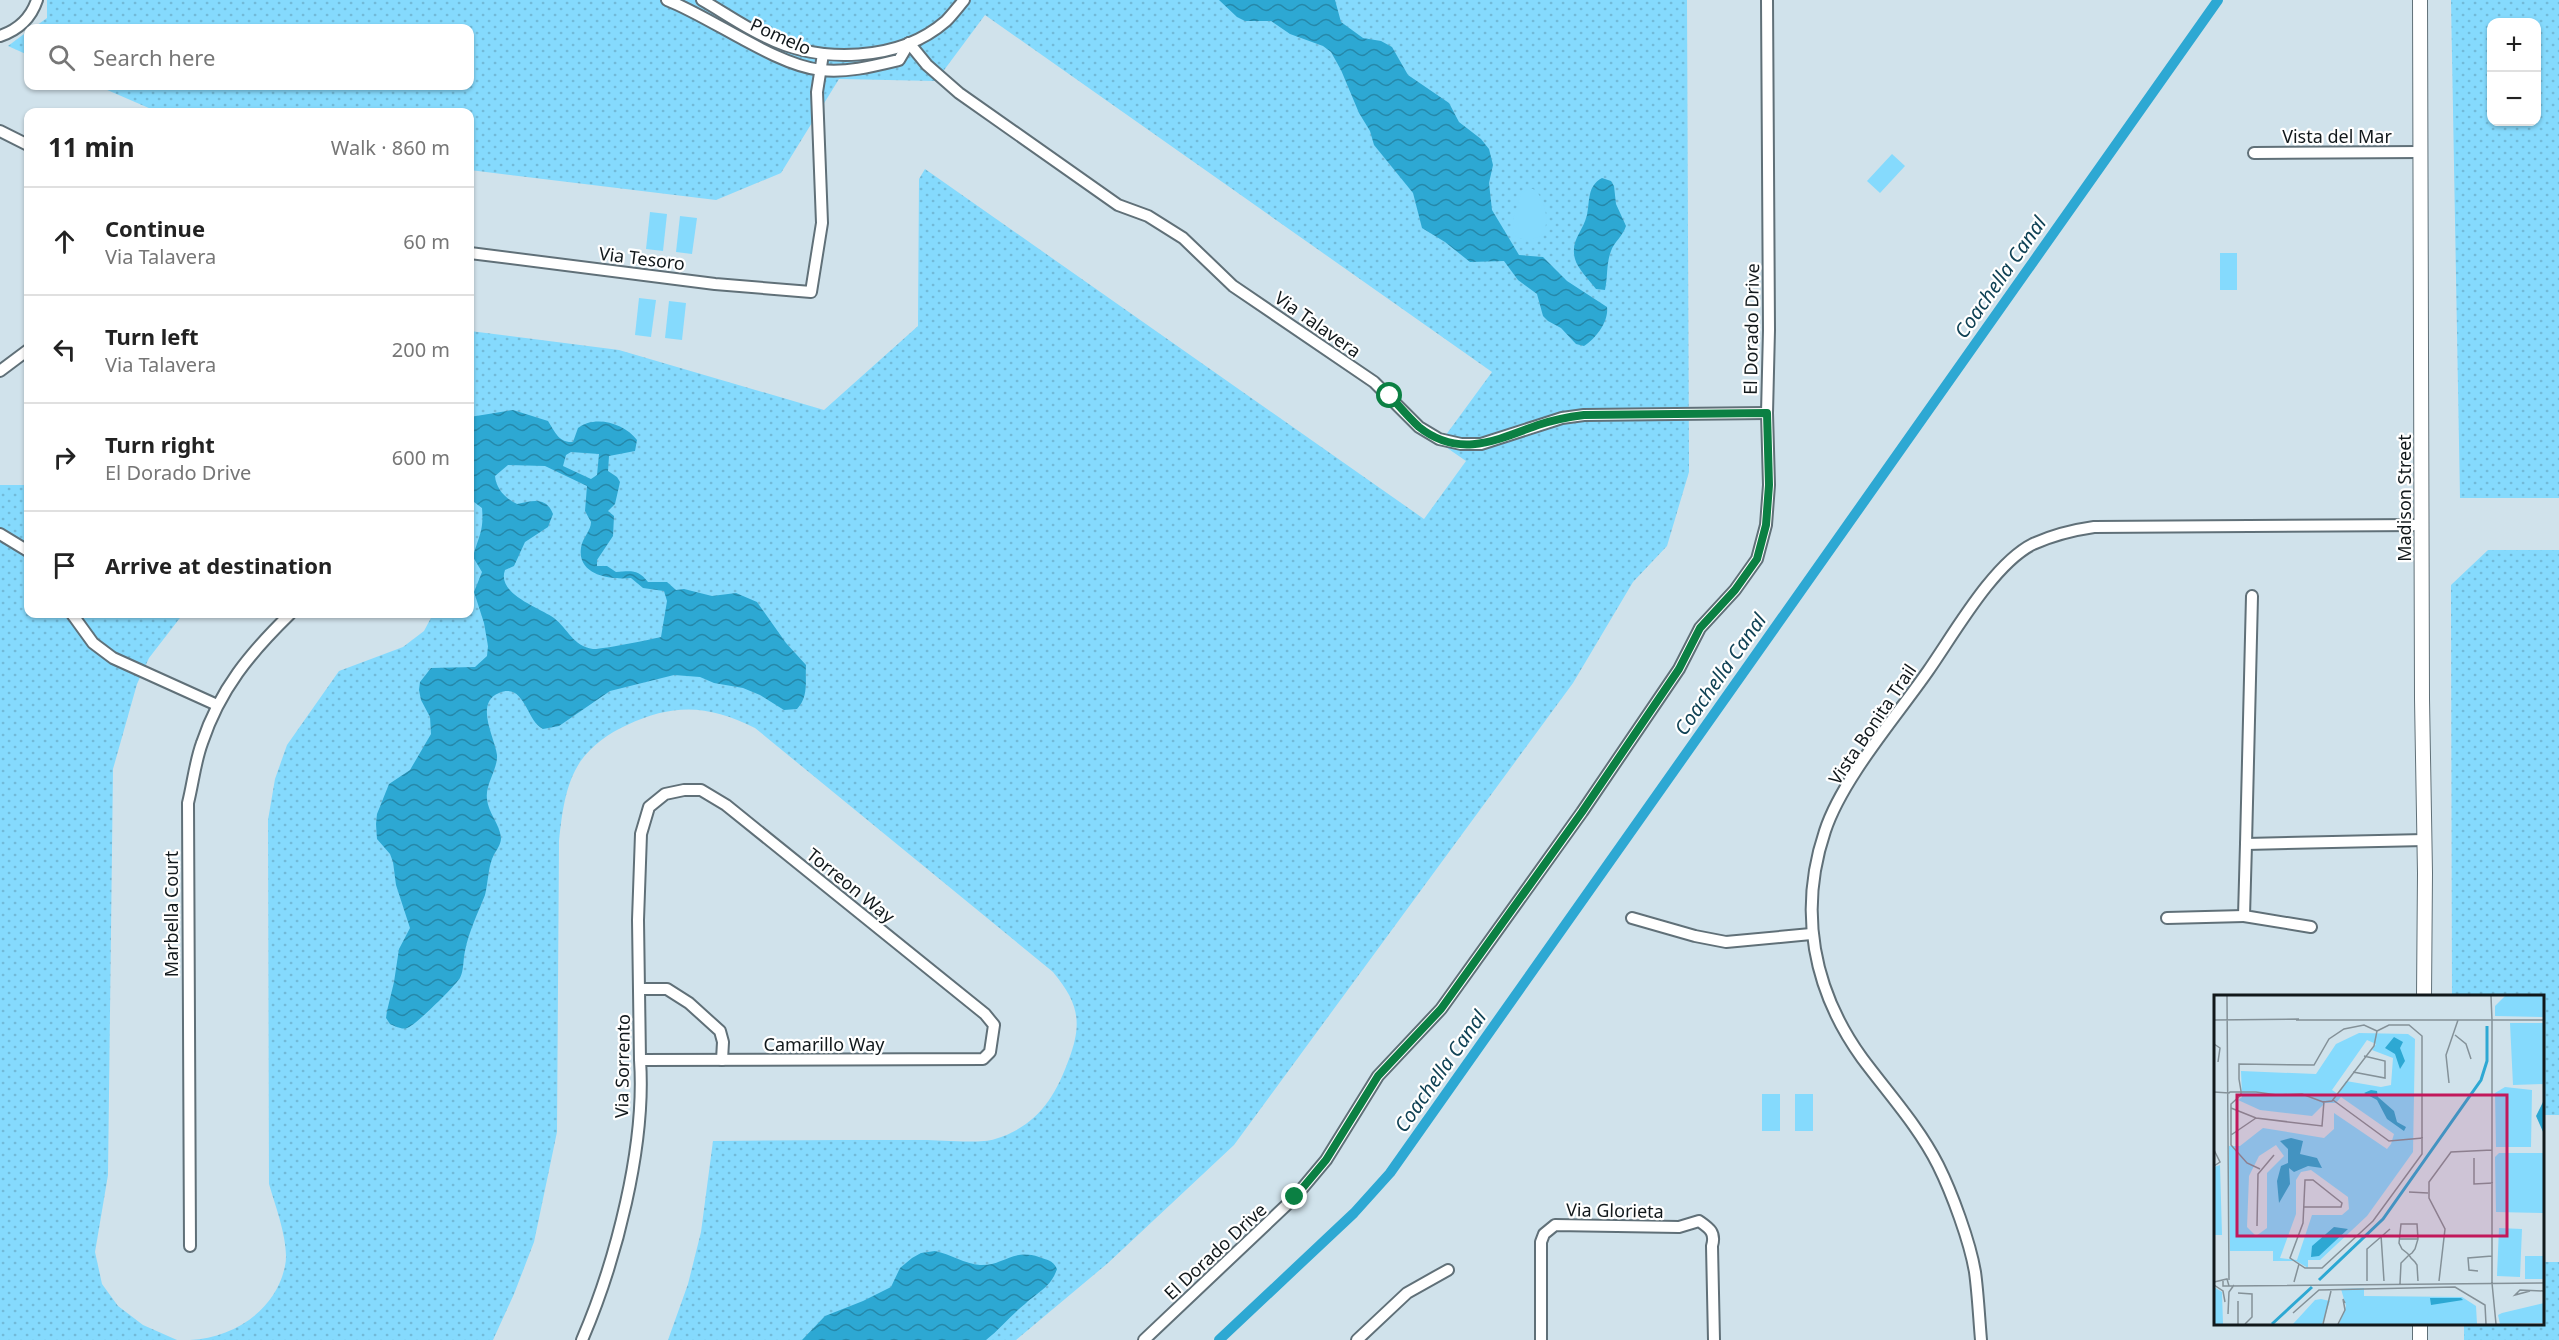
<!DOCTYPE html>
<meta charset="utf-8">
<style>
:root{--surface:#fff;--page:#f6f6f6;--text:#222;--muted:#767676;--line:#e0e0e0}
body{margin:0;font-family:"Noto Sans",sans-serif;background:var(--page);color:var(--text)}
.controls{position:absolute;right:18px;top:18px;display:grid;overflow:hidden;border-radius:12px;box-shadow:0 2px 4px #0004}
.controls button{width:54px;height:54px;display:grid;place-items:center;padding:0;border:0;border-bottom:2px solid var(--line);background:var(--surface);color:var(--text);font:30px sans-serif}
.stop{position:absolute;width:18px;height:18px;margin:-14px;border:4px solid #0b8043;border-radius:50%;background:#fff}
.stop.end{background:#0b8043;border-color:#fff;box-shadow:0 2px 6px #0008}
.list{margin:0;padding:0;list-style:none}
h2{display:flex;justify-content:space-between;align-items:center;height:78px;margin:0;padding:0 24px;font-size:26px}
h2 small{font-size:20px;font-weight:400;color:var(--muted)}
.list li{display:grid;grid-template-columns:39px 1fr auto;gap:18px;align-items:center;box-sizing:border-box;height:108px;padding:0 24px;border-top:2px solid var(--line)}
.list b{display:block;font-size:22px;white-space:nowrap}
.list p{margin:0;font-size:20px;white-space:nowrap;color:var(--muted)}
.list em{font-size:20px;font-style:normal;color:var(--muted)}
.icon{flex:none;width:33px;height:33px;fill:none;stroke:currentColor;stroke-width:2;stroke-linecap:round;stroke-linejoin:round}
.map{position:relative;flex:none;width:2559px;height:1340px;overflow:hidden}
.search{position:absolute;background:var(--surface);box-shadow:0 2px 4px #0004;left:24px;top:24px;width:450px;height:66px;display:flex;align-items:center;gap:15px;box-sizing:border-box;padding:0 21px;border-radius:12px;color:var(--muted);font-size:22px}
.panel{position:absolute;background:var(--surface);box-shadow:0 2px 4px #0004;left:24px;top:108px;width:450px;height:510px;border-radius:12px}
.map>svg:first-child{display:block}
.grass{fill:url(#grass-dots);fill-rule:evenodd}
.park{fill:#85dafd}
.water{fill:url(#water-waves);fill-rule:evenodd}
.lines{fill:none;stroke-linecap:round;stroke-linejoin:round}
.canal{stroke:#2da8d3;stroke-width:10}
.minor-casing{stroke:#607078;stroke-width:14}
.tertiary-casing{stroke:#607078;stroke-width:16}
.minor{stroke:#fff;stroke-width:10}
.tertiary{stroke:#fff;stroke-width:14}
.route{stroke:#0b8043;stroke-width:8}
.labels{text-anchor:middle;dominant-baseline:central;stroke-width:4.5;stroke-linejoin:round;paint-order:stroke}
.street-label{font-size:18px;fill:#11181b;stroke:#fff}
.water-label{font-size:20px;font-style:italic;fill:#104255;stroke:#fff}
.inset-river{fill:none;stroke:#2da8d3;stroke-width:3}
.inset-road{fill:none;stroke:#849198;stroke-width:1.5}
.view{fill:#c2185b;fill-opacity:0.15;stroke:#c2185b;stroke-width:3}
.inset-edge{fill:none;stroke:#11181b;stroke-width:3}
</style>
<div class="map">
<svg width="2559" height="1340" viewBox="0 0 2559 1340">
<defs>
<pattern id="grass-dots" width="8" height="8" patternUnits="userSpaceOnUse" patternTransform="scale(1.5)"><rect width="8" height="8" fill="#85dafd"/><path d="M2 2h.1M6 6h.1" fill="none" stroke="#72bad8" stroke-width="1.8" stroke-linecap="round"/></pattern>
<pattern id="water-waves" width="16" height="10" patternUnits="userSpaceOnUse" patternTransform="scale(1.5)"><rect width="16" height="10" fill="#2da8d3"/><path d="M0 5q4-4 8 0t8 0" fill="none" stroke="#2588aa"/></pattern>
</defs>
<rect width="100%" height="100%" fill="#d0e2eb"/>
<g class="grass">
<path d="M 47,0 L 1687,0 L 1689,472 L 1667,546 L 1633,582 L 1573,683 L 1234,1145 L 1108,1263 L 1016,1340 L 668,1340 L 688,1284 L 701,1232 L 713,1141 C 783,1140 853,1140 923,1140 C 941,1140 980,1144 995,1139 C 1037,1126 1055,1098 1069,1059 C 1083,1022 1078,1002 1053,972 L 755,728 C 709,705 674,703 627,725 C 609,733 592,745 580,762 C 565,785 562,814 559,841 L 557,1132 L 534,1242 L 514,1294 L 493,1340 L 190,1340 C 234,1338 276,1310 285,1266 C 290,1244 275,1205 269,1184 L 268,820 L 275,779 L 287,745 L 339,671 L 403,647 L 424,631 L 433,614 L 470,614 L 470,331 L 619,350 L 824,410 L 918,326 L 919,179 L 925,169 L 1424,519 L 1466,461 L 1440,443 L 1492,372 L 985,15 L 936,81 L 839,79 L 781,173 L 716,200 L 470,170 L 470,112 L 158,112 L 98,86 L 470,86 L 470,28 L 33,28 L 47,18 Z"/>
<path d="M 2451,0 L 2559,0 L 2559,498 L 2460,498 ZM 2492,22 L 2536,22 L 2536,122 L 2492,122 Z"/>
<path d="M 28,31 L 28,55 L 8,46 Z"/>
<path d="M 28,482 L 28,614 L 183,614 L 149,658 L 137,684 L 113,769 L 108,1175 L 95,1252 L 102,1284 L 118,1306 L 143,1325 L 177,1340 L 0,1340 L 0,485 L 25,485 Z"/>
<path d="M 2488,550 L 2559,550 L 2559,1115 L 2543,1115 L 2542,996 L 2452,996 L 2451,585 Z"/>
<path d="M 2543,1262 L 2559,1262 L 2559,1340 L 2464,1340 L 2464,1324 L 2542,1324 Z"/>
</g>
<g class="park">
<path d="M 1892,154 L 1905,166 L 1880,193 L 1867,181 Z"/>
<path d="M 1528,189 L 1533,189 C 1545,196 1550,222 1543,234 L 1530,241 L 1516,237 L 1513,232 L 1513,220 L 1521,193 Z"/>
<path d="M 650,212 L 667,214 L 663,251 L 646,249 Z"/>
<path d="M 680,216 L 697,218 L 692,254 L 676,252 Z"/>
<rect x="2220" y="253" width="17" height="37"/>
<path d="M 639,298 L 656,300 L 651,337 L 635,335 Z"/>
<path d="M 669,301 L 686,303 L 682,340 L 665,338 Z"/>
<rect x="1762" y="1094" width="18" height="37"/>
<rect x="1795" y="1094" width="18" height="37"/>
</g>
<g class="water">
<path d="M 1219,0 L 1335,0 L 1341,22 L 1363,38 L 1381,41 L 1392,47 L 1408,75 L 1449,103 L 1459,122 L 1481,139 L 1489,149 L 1493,165 L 1489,183 L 1492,210 L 1519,255 L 1543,257 L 1567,281 L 1607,307 C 1609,322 1595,339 1584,346 L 1576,344 L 1561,328 L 1548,321 L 1543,316 L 1537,294 L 1518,280 L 1504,261 L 1470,262 L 1445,242 L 1422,228 L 1413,193 L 1374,145 L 1370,131 L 1359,113 L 1341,70 L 1331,52 L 1323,46 L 1290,34 L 1271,21 L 1245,21 L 1237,17 Z"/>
<path d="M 1602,178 L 1611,181 L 1614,186 L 1616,204 L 1626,226 C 1623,236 1614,242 1611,251 C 1606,264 1608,277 1605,290 L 1596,289 C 1590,281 1577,268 1575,259 C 1570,240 1583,232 1587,215 C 1590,201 1587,186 1602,178 Z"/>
<path d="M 513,410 L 548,421 C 555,432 559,443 573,442 L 578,428 C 595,415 624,423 637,440 L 635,451 L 609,456 L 608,471 L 617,477 L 620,482 L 615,504 L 608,511 L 614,516 L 613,536 L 597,560 L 597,566 L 607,566 L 616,572 C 631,571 638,569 648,582 L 667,582 L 676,590 L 684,589 L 712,596 L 736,593 L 757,602 L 786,643 L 806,665 C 805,681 809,696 797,709 L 784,710 L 760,695 L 743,688 L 714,683 L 700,677 L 674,675 L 610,691 L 559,726 L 543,729 C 526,721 525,682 499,693 C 474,703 495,738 497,755 C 498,769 485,784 487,799 C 488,813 500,824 501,838 C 501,846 495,851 492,859 C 488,870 488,883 485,895 C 478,913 469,931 465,951 C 463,959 464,970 460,978 C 455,986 415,1026 407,1028 C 402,1030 395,1026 390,1024 L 386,1018 L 387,1011 L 394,982 L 399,949 L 410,928 L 396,885 L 393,862 L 390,854 L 377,839 L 376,824 L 377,814 L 389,784 L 410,770 L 431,734 L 430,717 L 421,700 L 419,690 L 420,682 L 431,668 L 475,667 L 487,656 L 488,646 L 484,623 L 474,592 L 482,572 L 473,557 C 479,535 484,531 482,508 L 470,499 L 470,417 ZM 571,452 L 599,454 L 597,475 L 591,479 L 563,466 L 566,455 ZM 508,465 L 545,466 L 587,486 L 585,511 L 591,522 C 591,531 582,538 581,548 C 577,576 612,580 631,578 L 643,588 L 664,591 L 667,601 L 661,637 C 653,639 599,650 593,649 C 573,646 568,629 554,618 C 540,608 496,594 505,570 L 514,566 L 525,542 L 548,527 L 553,514 C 546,496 532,501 517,504 C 506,499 496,489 495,476 Z"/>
<path d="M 935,1251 C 950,1254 965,1264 980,1265 C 1003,1266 1013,1248 1039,1257 C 1047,1260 1053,1260 1057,1269 C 1051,1287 1038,1292 1025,1304 C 1011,1315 1000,1329 986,1340 L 802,1340 L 825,1316 L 863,1301 L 891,1287 L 900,1268 L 912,1258 L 921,1253 Z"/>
</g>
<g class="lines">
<path class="canal" d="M 1219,1340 L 1354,1213 L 1390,1173 L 2218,0"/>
<g class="minor-casing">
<g id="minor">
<path d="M 667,0 C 713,18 775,65 821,70 C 847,73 874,66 899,60 L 909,43"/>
<path d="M 702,0 C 723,12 744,27 766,37 C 820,64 899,62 946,21 C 952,15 958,7 964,0"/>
<path d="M 0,36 C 18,30 31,18 37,0"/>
<path d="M 909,43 L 927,65 L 959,93 L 1118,205 L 1148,216 L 1183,238 L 1233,286 L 1374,382 L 1419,427 L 1439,439 L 1461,444 L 1481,444 L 1562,418 L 1584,415 L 1767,413"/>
<path d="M 0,131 L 28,145"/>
<path d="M 2254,153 L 2420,152"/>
<path d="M 470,253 L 715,284 L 811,292 L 822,223 L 817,92 L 823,54"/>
<path d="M 0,371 L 28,350"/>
<path d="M 0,534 L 28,551"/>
<path d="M 2252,596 L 2246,844 L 2425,840"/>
<path d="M 72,614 L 93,643 L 113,658 L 217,705"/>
<path d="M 2246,844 L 2244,916 L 2311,927"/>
<path d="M 1632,918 L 1695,936 L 1726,942 L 1811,934"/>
<path d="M 2167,918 L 2244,916"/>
<path d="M 639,989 L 667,989 L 689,1003 L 720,1031 L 723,1042 L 722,1060"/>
<path d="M 190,1246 L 188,803 C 193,783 195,762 202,743 C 220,689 250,653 290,614"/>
<path d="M 582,1340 C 616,1261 646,1146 640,1060 L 638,920 L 641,834 L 649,807 L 665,794 L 684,790 L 701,790 L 726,805 L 985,1014 L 994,1025 L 990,1052 L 983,1059 L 640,1060"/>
<path d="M 1144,1340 L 1295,1197 L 1326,1160 L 1378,1076 L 1441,1009 L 1582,812 L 1679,669 L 1700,628 L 1735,590 L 1757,559 L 1766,525 L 1769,485 L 1767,413 L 1769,330 L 1767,0"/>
<path d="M 1357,1340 L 1407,1293 L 1448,1270"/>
<path d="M 1541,1340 L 1541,1242 L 1544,1234 L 1555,1225 L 1679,1227 L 1699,1221 C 1709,1228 1716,1232 1712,1246 L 1714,1340"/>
<path d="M 1981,1340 C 1979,1317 1978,1294 1975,1272 C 1970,1242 1952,1193 1938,1165 C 1919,1127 1888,1093 1862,1058 C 1813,990 1798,911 1825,831 C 1842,779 1896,717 1928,671 C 1954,634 1993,564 2033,544 C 2053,535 2073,530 2094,527 L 2422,525"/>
</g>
</g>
<g class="tertiary-casing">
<g id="tertiary">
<path d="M 2420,0 L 2422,699 L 2425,873 L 2424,996"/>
<path d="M 2420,1340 L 2420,1324"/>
</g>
</g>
<use href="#minor" class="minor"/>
<use href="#tertiary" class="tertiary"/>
</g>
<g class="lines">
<path class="route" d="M 1295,1197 L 1326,1160 L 1378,1076 L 1441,1009 L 1582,812 L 1679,669 L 1700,628 L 1735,590 L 1757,559 L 1766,525 L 1769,485 L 1767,413 L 1584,415 C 1568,417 1553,420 1538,425 C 1497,440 1459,459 1419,427 C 1409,418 1399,406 1390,396"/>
</g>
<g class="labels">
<g class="street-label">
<text transform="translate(781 36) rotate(24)">Pomelo</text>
<text x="2337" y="136">Vista del Mar</text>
<text transform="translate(642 258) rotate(7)">Via Tesoro</text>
<text transform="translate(1318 324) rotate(35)">Via Talavera</text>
<text transform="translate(1751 329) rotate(-89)">El Dorado Drive</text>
<text transform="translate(2404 498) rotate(-90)">Madison Street</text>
<text transform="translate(1872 724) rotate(-56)">Vista Bonita Trail</text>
<text transform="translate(851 885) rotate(39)">Torreon Way</text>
<text transform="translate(171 914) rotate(-90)">Marbella Court</text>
<text x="824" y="1044">Camarillo Way</text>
<text transform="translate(622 1066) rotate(-89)">Via Sorrento</text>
<text transform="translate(1615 1210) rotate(1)">Via Glorieta</text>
<text transform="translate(1215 1251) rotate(-43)">El Dorado Drive</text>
</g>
<g class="water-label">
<text transform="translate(2000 277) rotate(-55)">Coachella Canal</text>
<text transform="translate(1720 674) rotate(-55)">Coachella Canal</text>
<text transform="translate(1440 1071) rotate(-55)">Coachella Canal</text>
</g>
</g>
<g transform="translate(2214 995)">
<rect width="330" height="330" fill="#d0e2eb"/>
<path d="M 291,1 L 330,1 L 330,22 L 281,21 L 281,11 ZM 296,28 L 330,28 L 330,89 L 299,90 ZM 145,38 L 194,39 L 201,44 L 199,157 L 153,221 L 106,265 L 94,265 L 94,273 L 82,266 L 59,266 L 59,256 L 16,256 L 15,151 L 26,151 L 49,133 L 110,143 L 120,134 L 120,118 L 173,154 L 177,149 L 180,139 L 127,102 L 122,108 L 111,108 L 98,121 L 46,115 L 24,105 L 28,102 L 27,76 L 102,79 L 122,49 ZM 153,45 L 162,49 L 158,55 L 179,63 L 177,90 L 167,92 L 132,86 L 124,99 L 118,95 ZM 62,150 L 70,161 L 53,178 L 53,233 L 42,241 L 33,232 L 35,181 L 45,161 ZM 97,175 L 134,202 L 135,214 L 128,220 L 98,220 L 83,265 L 66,263 L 82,219 L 82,185 L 87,177 ZM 291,92 L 318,95 L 317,152 L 282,152 L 281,98 ZM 285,158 L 330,158 L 330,218 L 282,217 L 281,162 ZM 6,170 L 8,240 L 0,240 L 0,172 ZM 285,233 L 308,234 L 306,282 L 283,281 ZM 311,261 L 330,261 L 330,284 L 311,284 ZM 0,292 L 8,297 L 9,329 L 0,329 ZM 150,293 L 150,301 L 248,302 L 262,311 L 263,329 L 125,329 L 132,311 L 127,294 ZM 107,304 L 116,306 L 108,329 L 79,329 L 101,305 ZM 330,308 L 330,328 L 286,329 L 284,320 L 288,318 Z" fill="#85dafd" fill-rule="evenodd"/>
<path d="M 180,42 L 189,47 L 186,53 L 191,66 L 186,74 L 181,59 L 171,53 ZM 157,95 L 163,96 L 164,102 L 180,116 L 183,127 L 192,132 L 190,136 L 173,124 L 163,105 L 150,98 ZM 330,105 L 330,139 L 322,121 ZM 77,143 L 89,146 L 86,159 L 103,163 L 108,173 L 94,171 L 80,177 L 75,173 L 76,189 L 65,208 L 63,186 L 67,171 L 74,168 L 74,154 L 66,146 ZM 120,232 L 134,234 L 105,261 L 97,262 L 98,251 ZM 216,303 L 247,303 L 249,305 L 217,310 Z" fill="#2da8d3"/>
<path class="inset-river" d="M 105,285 L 169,224 L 267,85 L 273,66 L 273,31M 58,329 L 98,292"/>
<path class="inset-road" d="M 13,1 L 15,285M 277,1 L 278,25M 0,25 L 85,24M 82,25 L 330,25M 278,25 L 278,288 L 282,329M 241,40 L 252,49 L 257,64M 0,49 L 6,53 L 4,67M 139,77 L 171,83 L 171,66 L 150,61M 235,88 L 232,60 L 244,25M 0,97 L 15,98 L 16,97 L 42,97 L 63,100 L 88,99 L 109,107 L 118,106 L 160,51 L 163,36 L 150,30 L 130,34 L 115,44 L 100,70 L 25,69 L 25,84 L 27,96 L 27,100 L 17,109 L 17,150 L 33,168 L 46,174M 119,105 L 175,146 L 209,143M 17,113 L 42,123 L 108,131 L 110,106M 17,140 L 42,123M 0,155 L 6,167 L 0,171M 260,163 L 260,189 L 279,188M 195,197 L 214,198M 90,212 L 127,212 L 128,208 L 99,185 L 91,185 L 89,228 L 76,263 L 91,273 L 108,273 L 159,226 L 208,159 L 208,41 L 195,30 L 175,30 L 163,36M 43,231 L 44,179 L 60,160M 167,240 L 170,286M 185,244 L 204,244M 0,257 L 0,278M 264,276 L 255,275 L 254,263 L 278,261M 153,286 L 153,254 L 176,234M 225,286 L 231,234 L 215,203 L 215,187 L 237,157 L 278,155M 0,287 L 13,284 L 15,291 L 9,291 L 9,285M 80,287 L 85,269M 186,289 L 187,268 L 195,260 L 198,258 L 201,254 L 204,244 L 203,229 L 187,229 L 185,248 L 188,254 L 193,258 L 195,260 L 197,263 L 201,267 L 203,270 L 204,286M 0,290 L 9,296 L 11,307M 15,291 L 330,288M 316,296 L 301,300 L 306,295 L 330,296M 24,298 L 38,299 L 38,322 L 31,329M 79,318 L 105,295 L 241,292 L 271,310 L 272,329M 14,319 L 15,297 L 20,290M 24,329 L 24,306M 109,329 L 117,296M 124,329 L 131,315 L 129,304 L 131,308"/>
<path class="view" d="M 23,100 L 293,100 L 293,241 L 23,241 Z"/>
<rect width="330" height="330" class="inset-edge"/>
</g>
</svg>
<div class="controls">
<button>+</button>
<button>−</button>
</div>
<div class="stop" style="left:1390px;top:396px"></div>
<div class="stop end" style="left:1295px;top:1197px"></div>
<div class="search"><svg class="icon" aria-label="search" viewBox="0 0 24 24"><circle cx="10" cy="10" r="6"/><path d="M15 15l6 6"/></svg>Search here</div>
<section class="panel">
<h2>11 min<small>Walk · 860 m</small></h2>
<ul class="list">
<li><svg class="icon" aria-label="ahead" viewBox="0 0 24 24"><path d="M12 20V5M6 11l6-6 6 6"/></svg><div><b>Continue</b><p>Via Talavera</p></div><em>60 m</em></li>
<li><svg class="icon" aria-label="left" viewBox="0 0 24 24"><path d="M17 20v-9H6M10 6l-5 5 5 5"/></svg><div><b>Turn left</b><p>Via Talavera</p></div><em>200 m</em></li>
<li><svg class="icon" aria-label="right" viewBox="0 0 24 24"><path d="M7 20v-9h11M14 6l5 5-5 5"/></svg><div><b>Turn right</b><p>El Dorado Drive</p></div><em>600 m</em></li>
<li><svg class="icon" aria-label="arrive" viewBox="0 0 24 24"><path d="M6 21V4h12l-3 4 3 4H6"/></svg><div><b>Arrive at destination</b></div></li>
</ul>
</section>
</div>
